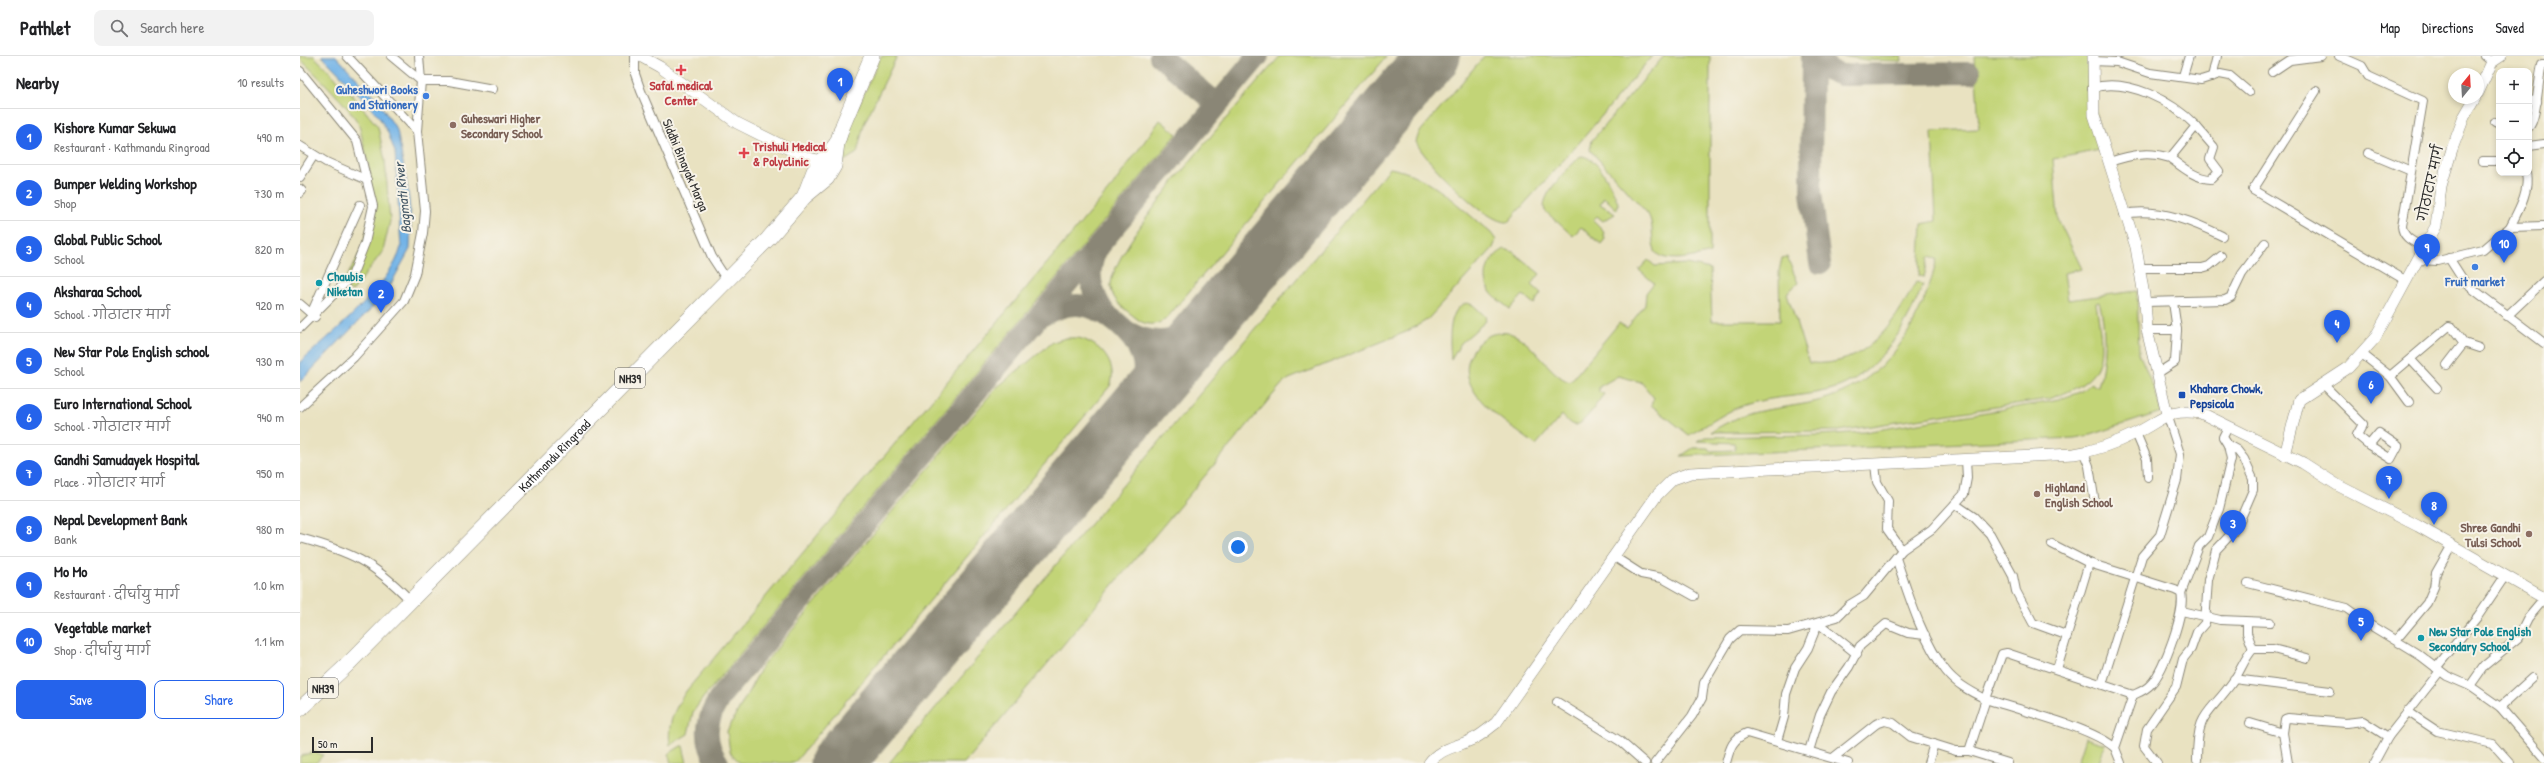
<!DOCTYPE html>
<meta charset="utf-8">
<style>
:root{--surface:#fff;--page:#f2f2f2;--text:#202124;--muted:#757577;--line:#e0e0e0;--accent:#2563eb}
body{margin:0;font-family:"Patrick Hand","Playpen Sans Deva",sans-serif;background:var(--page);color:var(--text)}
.controls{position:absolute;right:12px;top:12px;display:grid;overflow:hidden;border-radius:8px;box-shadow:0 2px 6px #0003}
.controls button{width:36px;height:36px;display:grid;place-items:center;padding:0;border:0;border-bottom:1px solid var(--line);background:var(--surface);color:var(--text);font:20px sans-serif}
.compass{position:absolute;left:2148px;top:12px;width:36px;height:36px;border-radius:50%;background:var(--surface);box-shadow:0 2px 6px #0003;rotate:18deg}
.scale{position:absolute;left:12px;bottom:10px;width:61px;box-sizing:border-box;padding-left:4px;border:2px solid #2b2b2b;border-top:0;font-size:11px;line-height:14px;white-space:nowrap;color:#2b2b2b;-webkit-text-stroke:3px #f7f3e8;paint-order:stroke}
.you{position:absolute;left:938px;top:491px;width:14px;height:14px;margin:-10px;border:3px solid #fff;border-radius:50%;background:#1a73e8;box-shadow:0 0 0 6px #1a73e833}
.badge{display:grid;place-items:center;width:26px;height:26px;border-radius:50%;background:var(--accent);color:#fff;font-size:13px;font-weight:700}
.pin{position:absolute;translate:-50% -33px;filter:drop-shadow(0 1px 2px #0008)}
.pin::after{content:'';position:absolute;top:21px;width:14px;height:12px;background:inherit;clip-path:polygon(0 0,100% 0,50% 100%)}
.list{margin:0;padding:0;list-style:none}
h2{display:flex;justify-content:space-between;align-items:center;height:52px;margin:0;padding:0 16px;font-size:17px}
h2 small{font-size:13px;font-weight:400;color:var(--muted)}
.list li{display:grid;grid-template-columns:26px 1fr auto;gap:12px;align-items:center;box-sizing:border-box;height:56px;padding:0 16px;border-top:1px solid var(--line)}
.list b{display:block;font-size:15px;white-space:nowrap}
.list p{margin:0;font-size:13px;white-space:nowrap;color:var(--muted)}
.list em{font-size:13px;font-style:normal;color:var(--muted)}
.actions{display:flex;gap:8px;padding:12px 16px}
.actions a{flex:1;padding:9px 0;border:1px solid var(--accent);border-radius:8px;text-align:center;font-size:14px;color:var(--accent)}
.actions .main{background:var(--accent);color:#fff}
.icon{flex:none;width:22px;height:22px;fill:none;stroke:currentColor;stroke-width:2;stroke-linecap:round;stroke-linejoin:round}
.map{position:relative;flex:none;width:2244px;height:707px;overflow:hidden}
header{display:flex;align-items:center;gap:24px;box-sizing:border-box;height:56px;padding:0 20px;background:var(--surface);border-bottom:1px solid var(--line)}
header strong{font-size:19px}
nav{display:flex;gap:22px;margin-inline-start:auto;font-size:14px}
.search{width:280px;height:36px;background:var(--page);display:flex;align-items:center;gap:10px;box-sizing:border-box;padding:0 14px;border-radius:8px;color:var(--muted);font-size:15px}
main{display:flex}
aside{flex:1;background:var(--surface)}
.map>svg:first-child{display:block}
.green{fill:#c2d477;stroke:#768051}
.water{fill:#72b3e7;stroke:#4e6f89}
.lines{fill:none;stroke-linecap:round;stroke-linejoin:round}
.taxiway{stroke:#8a8676;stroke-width:22}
.runway{stroke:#8a8676;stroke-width:55}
.street-casing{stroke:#8a8676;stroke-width:10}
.secondary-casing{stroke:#8a8676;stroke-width:12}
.highway-casing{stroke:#8a8676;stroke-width:16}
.street{stroke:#fff;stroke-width:8}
.secondary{stroke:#fff;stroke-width:11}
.highway{stroke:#fff;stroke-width:15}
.health-dot{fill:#e0444e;stroke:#f7f3e8;stroke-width:1.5}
.shop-dot{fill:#3f7fe0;stroke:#f7f3e8;stroke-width:1.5}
.education-dot{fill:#8d6e63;stroke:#f7f3e8;stroke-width:1.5}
.culture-dot{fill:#0f9aa8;stroke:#f7f3e8;stroke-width:1.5}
.transit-dot{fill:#1a4fb4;stroke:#f7f3e8;stroke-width:1.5}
.labels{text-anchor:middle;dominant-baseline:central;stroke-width:4;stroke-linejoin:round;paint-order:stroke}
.shield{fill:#f7f3e8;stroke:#686764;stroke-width:1}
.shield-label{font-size:12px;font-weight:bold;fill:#2b2b2b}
.health-label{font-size:13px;font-weight:bold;fill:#be3a42;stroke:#f7f3e8}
.shop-label{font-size:13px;font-weight:bold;fill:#366cbe;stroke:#f7f3e8;text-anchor:end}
.education-label{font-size:13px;font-weight:bold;fill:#785e54;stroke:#f7f3e8;text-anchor:start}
.street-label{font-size:13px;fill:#2b2b2b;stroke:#f7f3e8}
.culture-label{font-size:13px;font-weight:bold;fill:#0d838f;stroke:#f7f3e8;text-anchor:start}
.transit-label{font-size:13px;font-weight:bold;fill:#164399;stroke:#f7f3e8;text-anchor:start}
.water-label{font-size:14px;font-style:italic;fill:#405463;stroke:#f7f3e8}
</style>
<header>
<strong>Pathlet</strong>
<div class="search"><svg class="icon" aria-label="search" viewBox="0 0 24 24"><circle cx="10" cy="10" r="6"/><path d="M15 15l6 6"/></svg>Search here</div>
<nav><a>Map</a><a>Directions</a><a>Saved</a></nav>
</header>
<main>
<aside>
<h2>Nearby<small>10 results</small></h2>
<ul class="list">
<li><span class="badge">1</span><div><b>Kishore Kumar Sekuwa</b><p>Restaurant · Kathmandu Ringroad</p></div><em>490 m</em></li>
<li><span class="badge">2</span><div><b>Bumper Welding Workshop</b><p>Shop</p></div><em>730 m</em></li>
<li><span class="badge">3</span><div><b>Global Public School</b><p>School</p></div><em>820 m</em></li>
<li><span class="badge">4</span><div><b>Aksharaa School</b><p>School · गोठाटार मार्ग</p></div><em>920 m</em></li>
<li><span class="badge">5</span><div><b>New Star Pole English school</b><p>School</p></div><em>930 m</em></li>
<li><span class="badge">6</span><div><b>Euro International School</b><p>School · गोठाटार मार्ग</p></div><em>940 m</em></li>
<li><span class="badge">7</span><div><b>Gandhi Samudayek Hospital</b><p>Place · गोठाटार मार्ग</p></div><em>950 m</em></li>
<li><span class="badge">8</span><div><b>Nepal Development Bank</b><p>Bank</p></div><em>980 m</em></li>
<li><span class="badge">9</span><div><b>Mo Mo</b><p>Restaurant · दीर्घायु मार्ग</p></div><em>1.0 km</em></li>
<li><span class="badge">10</span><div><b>Vegetable market</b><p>Shop · दीर्घायु मार्ग</p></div><em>1.1 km</em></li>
</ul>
<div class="actions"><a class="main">Save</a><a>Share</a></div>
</aside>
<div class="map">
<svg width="2244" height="707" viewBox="0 0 2244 707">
<rect width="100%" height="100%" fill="#f7f3e8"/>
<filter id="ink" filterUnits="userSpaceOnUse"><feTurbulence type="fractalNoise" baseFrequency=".025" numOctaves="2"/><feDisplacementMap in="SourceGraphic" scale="8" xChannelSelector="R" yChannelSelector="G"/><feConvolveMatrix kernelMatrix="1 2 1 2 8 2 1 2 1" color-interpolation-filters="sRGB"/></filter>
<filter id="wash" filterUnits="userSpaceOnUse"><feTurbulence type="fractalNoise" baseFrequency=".012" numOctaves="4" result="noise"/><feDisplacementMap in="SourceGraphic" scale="16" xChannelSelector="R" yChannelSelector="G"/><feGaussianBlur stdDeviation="0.9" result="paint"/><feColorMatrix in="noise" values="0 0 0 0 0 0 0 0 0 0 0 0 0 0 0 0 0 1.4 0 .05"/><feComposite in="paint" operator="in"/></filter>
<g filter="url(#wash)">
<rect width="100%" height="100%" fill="#e9e2c1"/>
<g class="green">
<path d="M 0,0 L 14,0 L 53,40 L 78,71 L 85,105 L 90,165 L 83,195 L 52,236 L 40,229 C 73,189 77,139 64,90 C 62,83 61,74 58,67 C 51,53 13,15 0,3 Z"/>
<path d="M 581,0 L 597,0 L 564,68 L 557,97 L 544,105 L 541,102 L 547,75 Z"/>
<path d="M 980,0 L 1087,0 L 866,263 C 856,270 845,270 836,262 C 826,254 813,246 811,232 C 806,193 950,36 980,0 Z"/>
<path d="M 1184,0 L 1352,0 L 1279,87 L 1208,166 C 1187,169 1125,105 1116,86 L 1119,77 Z"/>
<path d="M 1364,0 L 1410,0 L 1410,197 C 1398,201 1357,210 1354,192 C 1351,180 1354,169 1348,158 L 1290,94 L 1292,84 Z"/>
<path d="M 1542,0 L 1601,0 L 1602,5 L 1566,4 Z"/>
<path d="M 1675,0 L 1788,0 L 1800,94 L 1753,103 L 1758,163 L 1782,213 L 1764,217 L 1768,244 L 1837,235 L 1839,297 L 1856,337 L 1861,356 L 1791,379 L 1774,382 L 1381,400 L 1393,392 L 1408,392 L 1410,395 L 1436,394 L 1434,387 L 1397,385 L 1405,381 L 1519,379 L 1564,376 L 1754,345 L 1780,336 L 1792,327 L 1794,330 L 1798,330 C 1806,309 1806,267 1799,246 L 1796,247 C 1805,304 1808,324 1748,343 L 1538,375 L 1411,376 C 1448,352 1469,355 1509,347 C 1584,332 1620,272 1637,203 L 1629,201 L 1624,221 L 1619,220 L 1622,168 L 1636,165 L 1632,75 L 1679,73 Z"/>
<path d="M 860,64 L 877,78 L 403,642 L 393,656 L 388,678 L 370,689 C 367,667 375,652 387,634 L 813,129 Z"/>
<path d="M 1282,100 C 1300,103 1312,132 1318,147 L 1317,154 L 1304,141 L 1300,148 L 1315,158 L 1303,165 L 1297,160 L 1293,164 L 1303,174 L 1305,183 L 1301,188 L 1281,171 L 1273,180 L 1245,155 C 1239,139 1268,114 1279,101 Z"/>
<path d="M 1090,112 C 1131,119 1160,152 1191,177 L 1196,184 L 1193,192 L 1127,264 L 1106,276 L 989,323 L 982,328 L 664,707 L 589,707 Z"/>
<path d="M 1205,193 L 1213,196 L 1240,218 L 1231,228 L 1241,237 L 1234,248 L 1223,239 L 1210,253 C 1203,247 1192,241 1189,233 C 1181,218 1190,200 1205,193 Z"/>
<path d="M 1487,201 L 1498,227 L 1487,237 L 1509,307 C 1566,312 1593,269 1616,226 L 1623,228 C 1609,269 1574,323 1529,334 C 1502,341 1474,340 1448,348 C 1426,354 1409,369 1389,379 L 1351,349 L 1354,342 L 1341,326 L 1318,320 L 1299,331 L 1299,336 L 1304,338 C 1298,345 1283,371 1274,369 C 1269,368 1265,362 1262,359 L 1236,389 C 1208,367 1144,332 1176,290 C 1183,280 1196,275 1208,277 C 1231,281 1249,320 1270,326 L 1319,267 L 1327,272 L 1345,249 L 1346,237 L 1354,227 L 1339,214 L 1348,204 L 1355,210 L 1387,208 L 1410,213 L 1412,265 L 1480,265 L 1479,215 L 1482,202 Z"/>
<path d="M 1167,247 L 1173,249 L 1185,260 L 1186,265 L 1161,287 L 1151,304 C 1150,289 1146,252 1167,247 Z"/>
<path d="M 766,282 C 773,282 780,281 787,285 C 804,292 818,312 810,330 L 494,707 L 440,707 L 430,696 L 427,675 L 463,609 L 696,332 L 753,286 Z"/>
<path d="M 1785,682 L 1805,688 L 1799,707 L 1777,707 Z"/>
<path d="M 381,690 L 383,690 L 387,707 L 371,707 L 368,698 Z"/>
<path d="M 15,696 L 23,699 L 16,707 L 0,707 L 0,700 Z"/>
</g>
<path class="water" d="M 22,0 L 36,0 L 78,45 L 97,74 L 108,134 L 111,164 L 110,193 L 86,237 L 0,326 L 0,306 C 29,280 92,229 101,191 L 95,96 L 88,77 L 79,61 L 63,42 Z"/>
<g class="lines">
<g class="taxiway">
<path d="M 860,0 L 917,48"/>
<path d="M 1512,0 L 1511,136 L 1520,207"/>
<path d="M 1517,0 L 1529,14 L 1541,19 L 1670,17"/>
<path d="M 796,195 C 786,217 791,236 804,256"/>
<path d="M 741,260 C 770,244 791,245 817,267 C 828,276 837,286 842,301 C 847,317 841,334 838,350"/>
<path d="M 828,276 C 855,291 875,285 901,274"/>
<path d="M 418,707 C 401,682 407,660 423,637 L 958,0"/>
</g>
<path class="runway" d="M 537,707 L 1133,0"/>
</g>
</g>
<g filter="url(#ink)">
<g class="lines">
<g class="street-casing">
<g id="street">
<path d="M 91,0 L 121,25 L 149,25 L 193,33"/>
<path d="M 335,0 L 335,18 L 341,35 L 412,201 L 427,224"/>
<path d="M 2039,0 L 2062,10 L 2068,20 L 2123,45 L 2102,170 C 2103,183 2115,186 2125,192"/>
<path d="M 2185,0 L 2192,6"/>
<path d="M 1793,5 L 1817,6 L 1850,17 L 1901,24 L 1920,18 L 1930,20 L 1949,36"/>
<path d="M 0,15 L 57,85 L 73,150 L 65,187 L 52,220 L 0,272"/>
<path d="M 1972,16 L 1990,4 L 2021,0"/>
<path d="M 1883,20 L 1889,0"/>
<path d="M 1912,21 L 1917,0"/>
<path d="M 1792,32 C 1827,21 1872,45 1896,70"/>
<path d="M 2016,35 L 1953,134 L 2105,224"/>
<path d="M 2229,44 L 2237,46"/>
<path d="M 2195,66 L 2199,68"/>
<path d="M 2229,71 C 2237,63 2238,23 2242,9 L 2244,9"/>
<path d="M 117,75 L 121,25 L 119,0"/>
<path d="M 0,90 L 26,106 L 67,124"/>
<path d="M 2229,90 L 2244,88"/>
<path d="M 2068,97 L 2111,115"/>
<path d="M 2183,105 L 2199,105"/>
<path d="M 1809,106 C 1831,99 1848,95 1870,102 L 1896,70 L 1914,91 L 1910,103 L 1919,115 L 1911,123 C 1896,123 1882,111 1870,102"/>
<path d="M 0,121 L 14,99"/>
<path d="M 0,133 L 2,135 L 0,137"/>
<path d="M 1824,158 C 1856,151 1893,165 1922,180"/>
<path d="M 2210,171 C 2218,155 2230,135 2226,117"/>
<path d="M 2149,202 L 2165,227 L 2244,287"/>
<path d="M 2118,204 L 2138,205 L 2183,194 L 2210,171 L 2244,170"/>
<path d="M 1840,212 L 1902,212 L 1909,210 L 1921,200"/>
<path d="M 1845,246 L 1925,244 L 1931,241 L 1942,218 L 1965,187"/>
<path d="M 1873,246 L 1877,274"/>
<path d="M 0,248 L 15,261"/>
<path d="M 11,258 L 60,149"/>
<path d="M 2207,260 L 2244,225"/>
<path d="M 1847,274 L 1877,274 L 1875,306 L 1858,317"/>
<path d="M 2062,298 L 2090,320 L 2149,270 L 2152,271 L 2164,287 L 2179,292"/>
<path d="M 2111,304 L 2137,332"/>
<path d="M 2147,309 L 2164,287"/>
<path d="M 2090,320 L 2109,346"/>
<path d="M 2023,328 L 2063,368 L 2057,379 L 2069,389"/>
<path d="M 0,351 L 54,301 L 104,245 L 115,218 L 123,177 L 125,155 L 117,75 L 47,0"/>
<path d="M 1836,377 L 1847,403 L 1848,421"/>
<path d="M 2079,377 L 2098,390 L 2091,403 L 2069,389 Z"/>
<path d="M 1784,397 L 1789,410 L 1794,441"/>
<path d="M 1575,408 L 1577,426 L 1588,445 L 1587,473 L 1602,494"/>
<path d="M 1655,448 L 1674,461 L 1690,478 L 1713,520 L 1716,535 L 1733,567 L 1766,579"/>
<path d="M 0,482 C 51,496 73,506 110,544"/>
<path d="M 1752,488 L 1789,507"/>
<path d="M 1313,500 L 1341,518 L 1362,522 L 1394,540"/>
<path d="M 1596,502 C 1608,537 1622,585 1646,615 C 1656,628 1671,636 1686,643 L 1669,695"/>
<path d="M 1948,527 L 2046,552 L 2070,569 L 2121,600 L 2147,620 L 2170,630 L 2200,651 L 2244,702"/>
<path d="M 1881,537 L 1899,490 L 1908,481 L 1919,453 L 1931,403 L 1928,389 L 1923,381 L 1928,371"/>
<path d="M 1882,555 L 1920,564 L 1970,566"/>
<path d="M 1947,566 L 1947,577 L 1953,593"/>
<path d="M 2096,584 L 2127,547 L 2134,531 L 2136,517 L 2152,489"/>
<path d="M 1953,593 L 1973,593 L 2007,602"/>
<path d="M 2136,612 L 2178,560 L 2205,520"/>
<path d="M 1757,613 L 1789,507 L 1875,534 L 1881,537 C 1886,554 1864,615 1851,628 C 1846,634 1840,636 1833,639"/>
<path d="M 1934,623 L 2030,635"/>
<path d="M 1802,628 L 1842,500 L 1860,479 L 1877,424 L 1880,398 L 1867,358"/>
<path d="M 2170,630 L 2184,610 L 2218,582 L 2228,562 L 2244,543"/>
<path d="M 1257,646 L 1320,685 L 1345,707"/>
<path d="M 2200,651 L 2232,622"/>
<path d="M 2107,655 L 2137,675 L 2193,688 L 2210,707"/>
<path d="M 1950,667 L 1983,677"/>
<path d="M 1477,685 L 1484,661 L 1486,638 L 1495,612 L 1508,592 L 1518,567 L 1557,598"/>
<path d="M 1815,692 C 1792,671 1718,654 1686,643 L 1702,598 L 1707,597 L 1833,639 L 1815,692 L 1821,707"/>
<path d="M 1509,695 L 1520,659 L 1531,636 L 1549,611 L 1560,590 L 1586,568 L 1608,577 L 1625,579"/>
<path d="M 1533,702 L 1576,668 L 1585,665 L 1593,667 L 1611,681 L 1656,695 L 1669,695 L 1708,707"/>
<path d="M 1897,704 C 1897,654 1908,661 1934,624 C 1941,614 1944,603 1953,593"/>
<path d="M 1355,707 L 1392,660 L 1402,642 L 1404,627 L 1430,583 L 1440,574 L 1488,575 L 1537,561 L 1549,549 L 1564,540 L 1602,494 L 1632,473 L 1664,438 L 1667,422 L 1666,403"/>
<path d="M 1426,707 C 1430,692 1432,683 1447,677 L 1548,707"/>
<path d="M 1628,707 L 1634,688"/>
<path d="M 1857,707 L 1844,690 L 1847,673 L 1876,631 L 1883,603 L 1891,593 L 1897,576 L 1905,567 L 1908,524 L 1916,494 L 1933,476 L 1940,464 L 1953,434 L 1953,423 L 1944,403 L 1937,394 L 1928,389"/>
<path d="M 1988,707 L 1983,677 L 1985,663 L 1988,662 L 2046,667 L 2063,665 L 2088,681"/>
<path d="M 2074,707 L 2088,681 L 2140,615"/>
</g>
</g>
<g class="secondary-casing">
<g id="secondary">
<path d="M 340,0 L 360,11 L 437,67 L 505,101 L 527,106"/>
<path d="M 1793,0 L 1794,59 L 1836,191 L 1845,246 L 1847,274 L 1867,358"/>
<path d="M 2178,37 L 2192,6 L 2201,0"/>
<path d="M 1985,399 L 1999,344 L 2048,312 L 2075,282 L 2136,170 L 2141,130 L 2152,93 L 2164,61 L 2175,42"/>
<path d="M 1129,707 C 1141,691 1159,691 1175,682 C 1183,678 1189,672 1196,667 L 1357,439 L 1373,423 L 1390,417 L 1774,398 C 1794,395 1818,386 1836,377 C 1863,364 1867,352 1901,357 L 2003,407 L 2039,430 L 2118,470 L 2244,542"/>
</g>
</g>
<g class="highway-casing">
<g id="highway">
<path d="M 504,141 L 514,115 L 537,87"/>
<path id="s1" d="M 0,653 L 46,610 L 468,183 L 504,141 L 527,122 L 534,110 L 537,87 L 543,69 L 572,0"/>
</g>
</g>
<use href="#street" class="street"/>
<use href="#secondary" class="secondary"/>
<use href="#highway" class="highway"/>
</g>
</g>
<g class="health-dot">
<path d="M379 8h4v4h4v4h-4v4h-4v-4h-4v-4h4z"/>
<path d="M442 91h4v4h4v4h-4v4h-4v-4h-4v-4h4z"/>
</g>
<g class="shop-dot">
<circle cx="126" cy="40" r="4"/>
<circle cx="2175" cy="211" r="4"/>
</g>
<g class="education-dot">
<circle cx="153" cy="69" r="4"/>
<circle cx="1737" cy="438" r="4"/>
<circle cx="2229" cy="478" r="4"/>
</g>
<g class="culture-dot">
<circle cx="19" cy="227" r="4"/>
<circle cx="2121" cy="582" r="4"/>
</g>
<rect class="transit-dot" x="1878" y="335" width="8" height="8" rx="2"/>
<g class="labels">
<g class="shield">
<rect x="315" y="312" width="30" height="20" rx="3"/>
<rect x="8" y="622" width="30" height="20" rx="3"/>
</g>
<g class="shield-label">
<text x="330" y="322">NH39</text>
<text x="23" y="632">NH39</text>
</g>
<g class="health-label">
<text x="381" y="29">Safal medical<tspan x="381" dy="15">Center</tspan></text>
<text x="453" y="90" text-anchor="start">Trishuli Medical<tspan x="453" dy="15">&amp; Polyclinic</tspan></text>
</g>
<g class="shop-label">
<text x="118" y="33">Guheshwori Books<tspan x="118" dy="15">and Stationery</tspan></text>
<text x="2175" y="225" text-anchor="middle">Fruit market</text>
</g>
<g class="education-label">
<text x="161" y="62">Guheswari Higher<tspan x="161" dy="15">Secondary School</tspan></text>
<text x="1745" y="431">Highland<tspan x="1745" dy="15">English School</tspan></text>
<text x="2221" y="471" text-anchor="end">Shree Gandhi<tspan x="2221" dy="15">Tulsi School</tspan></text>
</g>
<g class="street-label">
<text transform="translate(386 109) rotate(67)">Siddhi Binayak Marga</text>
<text transform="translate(2130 127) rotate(-77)">गोठाटार मार्ग</text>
<text stroke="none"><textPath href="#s1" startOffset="359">Kathmandu Ringroad</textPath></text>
</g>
<g class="culture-label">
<text x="27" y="220">Chaubis<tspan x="27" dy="15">Niketan</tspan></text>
<text x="2129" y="575">New Star Pole English<tspan x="2129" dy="15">Secondary School</tspan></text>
</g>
<g class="transit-label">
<text x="1890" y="332">Khahare Chowk,<tspan x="1890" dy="15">Pepsicola</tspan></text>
</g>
<g class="water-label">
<text transform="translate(102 142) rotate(-96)">Bagmati River</text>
</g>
</g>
</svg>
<div class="controls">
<button>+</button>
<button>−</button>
<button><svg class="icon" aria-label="locate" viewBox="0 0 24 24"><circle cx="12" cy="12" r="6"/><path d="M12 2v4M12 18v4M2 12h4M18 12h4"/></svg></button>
</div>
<svg class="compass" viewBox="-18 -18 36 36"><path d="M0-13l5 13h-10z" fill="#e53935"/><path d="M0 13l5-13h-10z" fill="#757577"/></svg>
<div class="scale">50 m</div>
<div class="you"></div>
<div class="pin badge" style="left:540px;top:45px">1</div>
<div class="pin badge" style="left:81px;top:257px">2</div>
<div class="pin badge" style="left:1933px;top:487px">3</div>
<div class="pin badge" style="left:2037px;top:287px">4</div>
<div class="pin badge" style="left:2061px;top:585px">5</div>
<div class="pin badge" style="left:2071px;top:348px">6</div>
<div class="pin badge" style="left:2089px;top:443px">7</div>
<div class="pin badge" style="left:2134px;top:469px">8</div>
<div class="pin badge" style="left:2127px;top:211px">9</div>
<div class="pin badge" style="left:2204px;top:207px">10</div>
</div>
</main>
